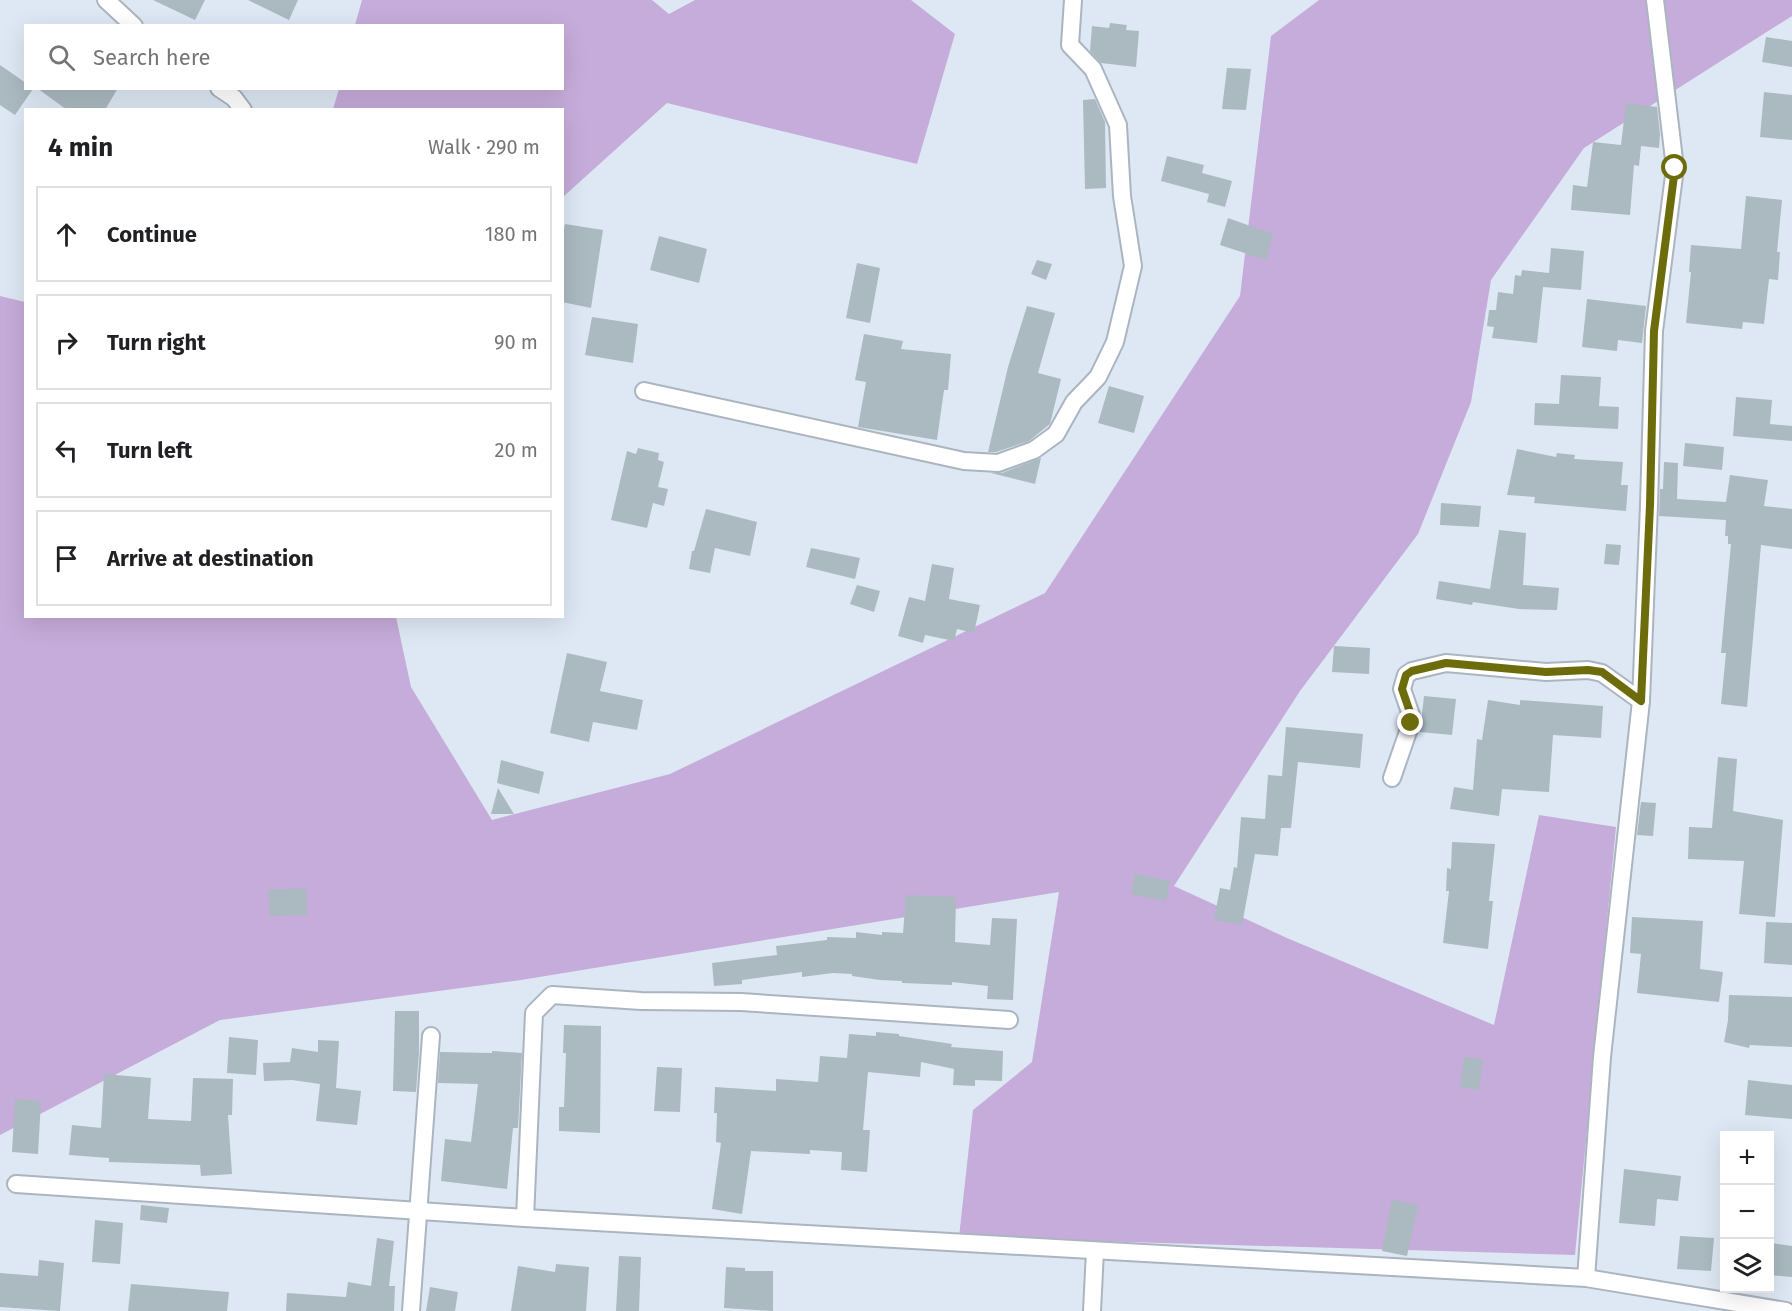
<!DOCTYPE html>
<meta charset="utf-8">
<style>
:root{--surface:#fff;--page:#f2f2f2;--text:#202124;--muted:#757577;--line:#e0e0e0}
body{margin:0;font-family:"Fira Sans",sans-serif;background:var(--page);color:var(--text)}
.controls{position:absolute;right:18px;bottom:18px;display:grid;overflow:hidden;border-radius:0px;box-shadow:0 6px 24px #0002}
.controls button{width:54px;height:54px;display:grid;place-items:center;padding:0;border:0;border-bottom:2px solid var(--line);background:var(--surface);color:var(--text);font:30px sans-serif}
.stop{position:absolute;width:18px;height:18px;margin:-14px;border:4px solid #6d6c0c;border-radius:50%;background:#fff}
.stop.end{background:#6d6c0c;border-color:#fff;box-shadow:0 2px 6px #0008}
.list{margin:0;padding:0;list-style:none}
h2{display:flex;justify-content:space-between;align-items:center;height:78px;margin:0;padding:0 24px;font-size:26px}
h2 small{font-size:20px;font-weight:400;color:var(--muted)}
.list li{display:grid;grid-template-columns:39px 1fr auto;gap:18px;align-items:center;box-sizing:border-box;height:96px;margin:0 12px 12px;padding:0 12px;border:2px solid var(--line);border-radius:0px}
.list b{display:block;font-size:22px;white-space:nowrap}
.list em{font-size:20px;font-style:normal;color:var(--muted)}
.icon{flex:none;width:33px;height:33px;fill:none;stroke:currentColor;stroke-width:2;stroke-linecap:round;stroke-linejoin:round}
.map{position:relative;flex:none;width:1792px;height:1311px;overflow:hidden}
.search{position:absolute;background:var(--surface);box-shadow:0 6px 24px #0002;left:24px;top:24px;width:540px;height:66px;display:flex;align-items:center;gap:15px;box-sizing:border-box;padding:0 21px;border-radius:0px;color:var(--muted);font-size:22px}
.panel{position:absolute;background:var(--surface);box-shadow:0 6px 24px #0002;left:24px;top:108px;width:540px;height:510px;border-radius:0px}
.map>svg:first-child{display:block}
.forest{fill:#c6acda}
.building{fill:#aabac0}
.lines{fill:none;stroke-linecap:round;stroke-linejoin:round}
.minor-casing{stroke:#abb5c0;stroke-width:20}
.minor{stroke:#fff;stroke-width:16}
.route{stroke:#6d6c0c;stroke-width:8}
</style>
<div class="map">
<svg width="1792" height="1311" viewBox="0 0 1792 1311">
<rect width="100%" height="100%" fill="#dee8f4"/>
<g class="forest">
<path d="M 362,0 L 652,0 L 669,14 L 695,0 L 911,0 L 955,34 L 917,164 L 667,103 L 563,197 L 562,110 L 333,109 L 339,89 L 562,88 L 562,26 L 355,25 Z"/>
<path d="M 1319,0 L 1792,0 L 1792,16 L 1584,148 L 1491,280 L 1471,402 L 1418,534 L 1300,691 L 1174,886 L 1287,938 L 1494,1025 L 1539,815 L 1616,827 L 1575,1255 L 959,1237 L 973,1110 L 1032,1062 L 1059,892 L 521,980 L 220,1020 L 0,1135 L 0,296 L 25,302 L 26,616 L 396,617 L 411,687 L 492,820 L 670,774 L 1045,593 L 1240,296 L 1271,36 Z"/>
</g>
<g class="building">
<path d="M 153,0 L 205,0 L 195,20 Z"/>
<path d="M 248,0 L 298,0 L 289,20 Z"/>
<path d="M 1110,23 L 1127,25 L 1126,30 L 1139,31 L 1136,67 L 1101,63 L 1090,51 L 1092,26 L 1109,28 Z"/>
<path d="M 1766,37 L 1792,41 L 1792,67 L 1762,62 Z"/>
<path d="M 0,65 L 26,83 L 26,88 L 33,89 L 15,115 L 0,105 Z"/>
<path d="M 1227,68 L 1251,69 L 1246,110 L 1222,109 Z"/>
<path d="M 37,88 L 118,88 L 105,110 L 67,110 Z"/>
<path d="M 1764,92 L 1792,95 L 1792,140 L 1760,137 Z"/>
<path d="M 1095,99 L 1105,122 L 1106,188 L 1085,189 L 1083,100 Z"/>
<path d="M 1626,103 L 1657,107 L 1660,134 L 1659,148 L 1641,146 L 1639,166 L 1634,165 L 1630,215 L 1571,210 L 1573,185 L 1587,187 L 1593,142 L 1621,145 Z"/>
<path d="M 1167,156 L 1204,165 L 1202,173 L 1232,181 L 1225,207 L 1207,202 L 1209,194 L 1161,181 Z"/>
<path d="M 1746,196 L 1782,200 L 1777,252 L 1780,252 L 1778,280 L 1769,279 L 1764,324 L 1743,322 L 1742,329 L 1686,323 L 1691,272 L 1689,272 L 1691,245 L 1741,249 Z"/>
<path d="M 1228,218 L 1273,234 L 1266,260 L 1220,245 Z"/>
<path d="M 565,224 L 603,230 L 591,308 L 562,302 L 562,239 Z"/>
<path d="M 659,236 L 707,249 L 699,283 L 650,270 Z"/>
<path d="M 1551,248 L 1584,251 L 1581,290 L 1543,287 L 1537,343 L 1492,338 L 1494,327 L 1487,326 L 1489,310 L 1496,310 L 1498,292 L 1513,294 L 1515,275 L 1521,276 L 1522,270 L 1549,273 Z"/>
<path d="M 1037,260 L 1052,264 L 1046,280 L 1031,274 Z"/>
<path d="M 857,263 L 880,268 L 870,323 L 846,318 Z"/>
<path d="M 1587,299 L 1646,306 L 1642,343 L 1618,340 L 1617,351 L 1582,347 Z"/>
<path d="M 1027,306 L 1055,313 L 1038,373 L 1061,379 L 1050,424 L 1029,441 L 996,452 L 988,452 L 1008,367 Z"/>
<path d="M 592,317 L 638,324 L 633,363 L 585,355 Z"/>
<path d="M 864,334 L 903,341 L 901,349 L 951,354 L 948,390 L 944,390 L 937,440 L 858,427 L 866,382 L 855,380 Z"/>
<path d="M 1561,375 L 1601,377 L 1599,406 L 1619,407 L 1618,429 L 1534,425 L 1535,403 L 1559,404 Z"/>
<path d="M 1109,386 L 1144,396 L 1134,433 L 1098,423 Z"/>
<path d="M 1736,397 L 1772,400 L 1770,424 L 1792,426 L 1792,441 L 1733,436 Z"/>
<path d="M 1685,443 L 1724,447 L 1722,470 L 1683,466 Z"/>
<path d="M 638,448 L 659,453 L 658,460 L 664,462 L 658,487 L 668,489 L 664,506 L 653,503 L 647,528 L 611,520 L 627,451 L 636,454 Z"/>
<path d="M 1517,449 L 1556,457 L 1557,453 L 1575,455 L 1574,459 L 1623,462 L 1621,485 L 1628,485 L 1626,511 L 1534,503 L 1535,497 L 1507,495 Z"/>
<path d="M 1041,458 L 1035,484 L 991,473 L 1002,473 Z"/>
<path d="M 1664,462 L 1678,463 L 1677,499 L 1726,502 L 1730,475 L 1768,480 L 1764,506 L 1792,509 L 1792,549 L 1761,545 L 1747,707 L 1721,704 L 1726,653 L 1721,653 L 1731,544 L 1728,544 L 1728,536 L 1725,536 L 1726,520 L 1659,516 L 1660,489 L 1663,489 Z"/>
<path d="M 1441,503 L 1481,506 L 1479,527 L 1440,525 Z"/>
<path d="M 706,509 L 757,522 L 750,556 L 715,548 L 710,573 L 689,569 L 692,551 L 694,551 Z"/>
<path d="M 1499,530 L 1526,533 L 1523,585 L 1559,588 L 1557,610 L 1519,609 L 1473,602 L 1472,605 L 1436,599 L 1439,581 L 1490,589 Z"/>
<path d="M 1606,544 L 1621,545 L 1619,565 L 1604,564 Z"/>
<path d="M 811,548 L 860,558 L 855,579 L 806,567 Z"/>
<path d="M 932,564 L 954,568 L 949,599 L 980,605 L 974,633 L 957,629 L 954,641 L 925,635 L 923,643 L 898,636 L 909,597 L 925,601 Z"/>
<path d="M 857,585 L 880,591 L 874,612 L 850,604 Z"/>
<path d="M 1334,646 L 1370,648 L 1369,674 L 1332,672 Z"/>
<path d="M 567,653 L 607,662 L 600,691 L 643,700 L 637,730 L 593,722 L 589,742 L 550,733 Z"/>
<path d="M 1424,696 L 1456,699 L 1452,735 L 1420,732 Z"/>
<path d="M 1488,700 L 1520,705 L 1520,700 L 1603,706 L 1601,738 L 1553,735 L 1549,792 L 1502,789 L 1499,816 L 1450,809 L 1454,787 L 1473,790 L 1477,739 L 1482,740 Z"/>
<path d="M 1286,727 L 1363,734 L 1360,768 L 1298,762 L 1291,828 L 1281,828 L 1278,856 L 1255,854 L 1242,925 L 1214,920 L 1220,888 L 1230,890 L 1234,867 L 1237,868 L 1241,817 L 1265,819 L 1268,775 L 1282,776 Z"/>
<path d="M 1718,757 L 1737,759 L 1733,811 L 1783,820 L 1775,917 L 1739,914 L 1744,861 L 1688,859 L 1689,827 L 1712,828 Z"/>
<path d="M 501,760 L 544,772 L 539,794 L 497,783 Z"/>
<path d="M 498,788 L 514,814 L 491,814 Z"/>
<path d="M 1641,802 L 1656,803 L 1653,836 L 1637,835 Z"/>
<path d="M 1452,842 L 1495,844 L 1489,901 L 1493,901 L 1488,949 L 1443,943 L 1449,891 L 1446,891 L 1447,868 L 1451,869 Z"/>
<path d="M 1135,874 L 1170,881 L 1166,901 L 1131,894 Z"/>
<path d="M 306,888 L 307,915 L 270,916 L 268,890 Z"/>
<path d="M 906,895 L 956,897 L 955,942 L 990,945 L 992,918 L 1017,919 L 1013,1000 L 987,999 L 988,986 L 952,982 L 952,985 L 902,983 L 902,981 L 880,980 L 852,976 L 852,974 L 833,973 L 802,977 L 802,972 L 742,980 L 742,984 L 714,986 L 712,963 L 777,955 L 776,946 L 827,940 L 827,937 L 856,938 L 856,932 L 882,935 L 882,932 L 903,933 Z"/>
<path d="M 1632,917 L 1703,921 L 1700,969 L 1723,972 L 1719,1002 L 1637,993 L 1641,954 L 1630,953 Z"/>
<path d="M 1766,922 L 1792,923 L 1792,965 L 1764,963 Z"/>
<path d="M 1729,995 L 1792,997 L 1792,1047 L 1750,1045 L 1749,1048 L 1724,1042 L 1728,1020 Z"/>
<path d="M 395,1011 L 419,1011 L 419,1052 L 416,1092 L 393,1091 Z"/>
<path d="M 564,1025 L 601,1026 L 600,1133 L 559,1131 L 559,1107 L 564,1107 L 566,1053 L 563,1053 Z"/>
<path d="M 876,1032 L 899,1034 L 899,1036 L 952,1044 L 951,1047 L 1003,1051 L 1002,1081 L 975,1080 L 975,1086 L 953,1085 L 954,1069 L 921,1062 L 920,1077 L 868,1072 L 863,1130 L 870,1130 L 867,1172 L 841,1170 L 842,1152 L 810,1150 L 810,1154 L 751,1151 L 742,1214 L 712,1209 L 721,1143 L 716,1142 L 717,1113 L 714,1113 L 715,1087 L 776,1091 L 776,1079 L 818,1082 L 820,1056 L 847,1058 L 849,1034 L 876,1036 Z"/>
<path d="M 229,1037 L 258,1040 L 256,1075 L 227,1073 Z"/>
<path d="M 318,1040 L 339,1041 L 336,1088 L 361,1091 L 357,1125 L 316,1121 L 320,1084 L 292,1080 L 264,1081 L 263,1063 L 290,1062 L 292,1048 L 318,1052 Z"/>
<path d="M 492,1051 L 522,1053 L 518,1128 L 513,1128 L 507,1189 L 441,1181 L 445,1139 L 471,1142 L 478,1084 L 438,1083 L 440,1052 L 492,1053 Z"/>
<path d="M 1464,1057 L 1483,1059 L 1479,1090 L 1460,1087 Z"/>
<path d="M 657,1067 L 682,1068 L 680,1112 L 654,1111 Z"/>
<path d="M 104,1074 L 151,1078 L 148,1119 L 191,1121 L 193,1078 L 233,1079 L 232,1115 L 228,1115 L 232,1174 L 201,1176 L 200,1165 L 109,1162 L 109,1158 L 69,1155 L 72,1125 L 101,1128 Z"/>
<path d="M 1748,1080 L 1792,1085 L 1792,1119 L 1745,1115 Z"/>
<path d="M 15,1099 L 41,1101 L 38,1154 L 12,1152 Z"/>
<path d="M 1624,1169 L 1681,1176 L 1678,1201 L 1657,1199 L 1655,1226 L 1619,1223 Z"/>
<path d="M 1392,1200 L 1418,1205 L 1407,1256 L 1382,1251 Z"/>
<path d="M 141,1205 L 169,1208 L 167,1223 L 140,1220 Z"/>
<path d="M 95,1220 L 123,1223 L 120,1264 L 92,1262 Z"/>
<path d="M 1680,1236 L 1714,1238 L 1711,1271 L 1677,1269 Z"/>
<path d="M 377,1238 L 394,1241 L 389,1286 L 395,1286 L 394,1311 L 286,1311 L 287,1293 L 346,1297 L 348,1282 L 371,1286 Z"/>
<path d="M 1770,1243 L 1792,1246 L 1792,1277 L 1770,1275 Z"/>
<path d="M 619,1256 L 641,1257 L 639,1311 L 616,1311 Z"/>
<path d="M 39,1260 L 64,1263 L 60,1311 L 0,1307 L 0,1273 L 38,1276 Z"/>
<path d="M 556,1264 L 589,1267 L 586,1311 L 511,1311 L 518,1266 L 555,1272 Z"/>
<path d="M 726,1267 L 745,1268 L 745,1271 L 773,1271 L 773,1311 L 724,1308 Z"/>
<path d="M 131,1284 L 229,1292 L 227,1311 L 128,1311 Z"/>
<path d="M 430,1287 L 458,1292 L 455,1311 L 426,1311 Z"/>
</g>
<g class="lines">
<g class="minor-casing">
<g id="minor">
<path d="M 106,0 L 134,26"/>
<path d="M 219,88 L 234,98 L 243,110"/>
<path d="M 644,391 L 964,461 L 998,463 L 1034,450 L 1056,434 L 1074,402 L 1098,377 L 1115,342 L 1133,266 L 1122,196 L 1118,125 L 1093,69 L 1070,45 L 1073,0"/>
<path d="M 1392,778 L 1411,723 L 1411,715 L 1402,689 L 1406,675 L 1412,671 L 1446,663 L 1546,672 L 1588,670 L 1602,673 L 1641,701"/>
<path d="M 16,1184 L 525,1218 L 1586,1278 L 1786,1311"/>
<path d="M 525,1218 L 534,1013 L 552,995 L 641,1001 L 741,1002 L 1009,1020"/>
<path d="M 1586,1278 L 1602,1057 L 1641,701 L 1649,505 L 1654,331 L 1675,168 L 1655,0"/>
<path d="M 411,1311 L 431,1036"/>
<path d="M 1092,1311 L 1095,1251"/>
</g>
</g>
<use href="#minor" class="minor"/>
</g>
<g class="lines">
<path class="route" d="M 1411,723 L 1411,715 L 1402,689 L 1406,675 L 1412,671 L 1446,663 L 1546,672 L 1588,670 L 1602,672 L 1641,701 L 1650,505 L 1654,331 L 1675,168"/>
</g>
</svg>
<div class="controls">
<button>+</button>
<button>−</button>
<button><svg class="icon" aria-label="layers" viewBox="0 0 24 24"><path d="M12 4l9 5-9 5-9-5zM3 14l9 5 9-5"/></svg></button>
</div>
<div class="stop" style="left:1675px;top:168px"></div>
<div class="stop end" style="left:1411px;top:723px"></div>
<div class="search"><svg class="icon" aria-label="search" viewBox="0 0 24 24"><circle cx="10" cy="10" r="6"/><path d="M15 15l6 6"/></svg>Search here</div>
<section class="panel">
<h2>4 min<small>Walk · 290 m</small></h2>
<ul class="list">
<li><svg class="icon" aria-label="ahead" viewBox="0 0 24 24"><path d="M12 20V5M6 11l6-6 6 6"/></svg><div><b>Continue</b></div><em>180 m</em></li>
<li><svg class="icon" aria-label="right" viewBox="0 0 24 24"><path d="M7 20v-9h11M14 6l5 5-5 5"/></svg><div><b>Turn right</b></div><em>90 m</em></li>
<li><svg class="icon" aria-label="left" viewBox="0 0 24 24"><path d="M17 20v-9H6M10 6l-5 5 5 5"/></svg><div><b>Turn left</b></div><em>20 m</em></li>
<li><svg class="icon" aria-label="arrive" viewBox="0 0 24 24"><path d="M6 21V4h12l-3 4 3 4H6"/></svg><div><b>Arrive at destination</b></div></li>
</ul>
</section>
</div>
